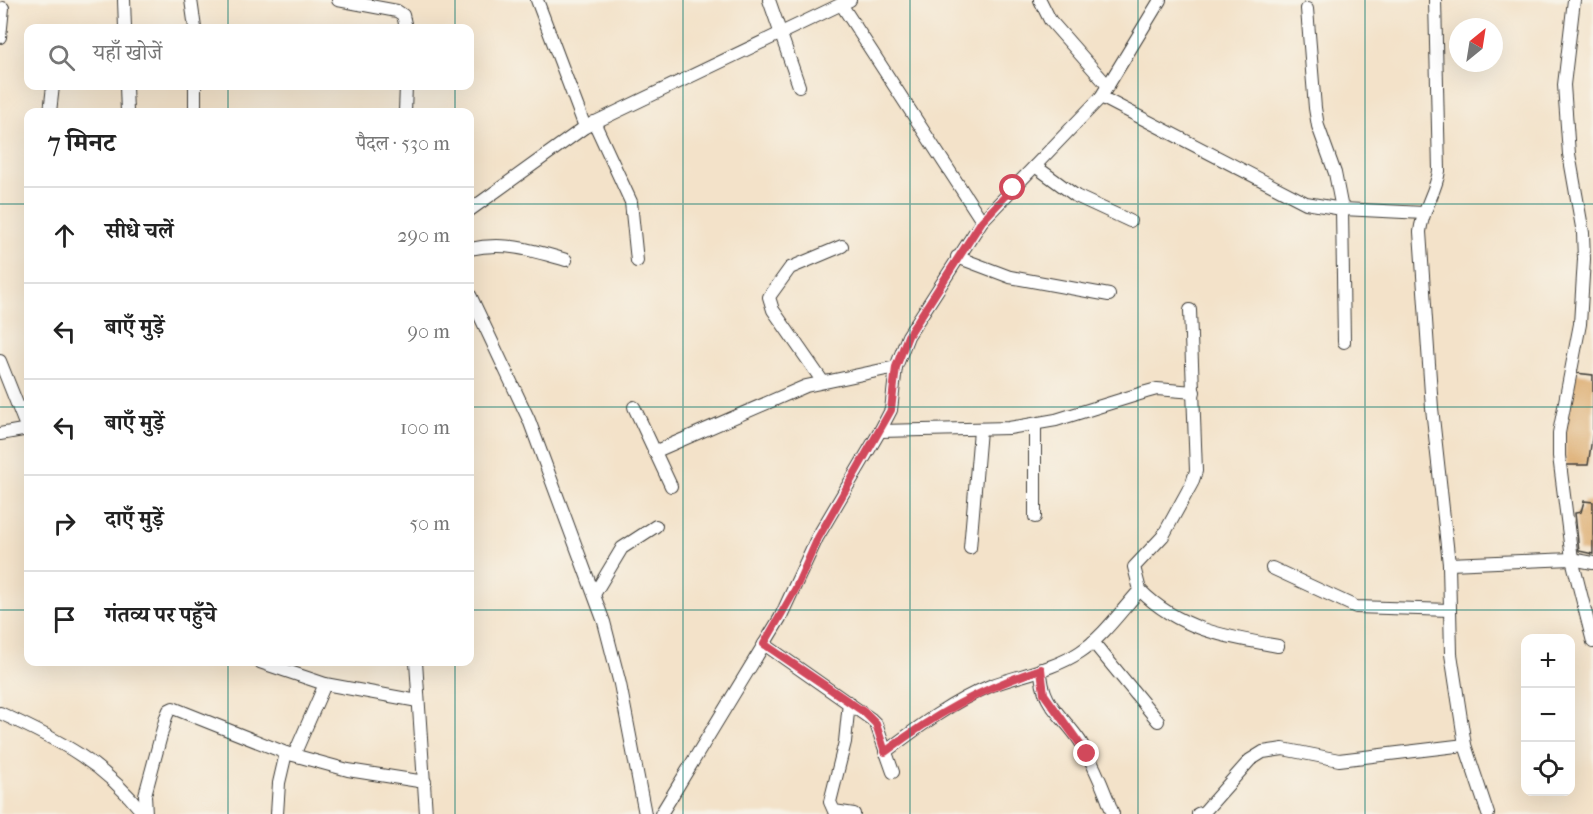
<!DOCTYPE html>
<html lang="hi">
<meta charset="utf-8">
<style>
:root{--surface:#fff;--page:#f2f2f2;--text:#222;--muted:#767676;--line:#e0e0e0}
body{margin:0;font-family:"IM FELL French Canon","Noto Serif Devanagari",serif;background:var(--page);color:var(--text)}
.controls{position:absolute;right:18px;bottom:18px;display:grid;overflow:hidden;border-radius:12px;box-shadow:0 6px 24px #0002}
.controls button{width:54px;height:54px;display:grid;place-items:center;padding:0;border:0;border-bottom:2px solid var(--line);background:var(--surface);color:var(--text);font:30px sans-serif}
.compass{position:absolute;left:1449px;top:18px;width:54px;height:54px;border-radius:50%;background:var(--surface);box-shadow:0 6px 24px #0002;rotate:30deg}
.stop{position:absolute;width:18px;height:18px;margin:-14px;border:4px solid #d1495b;border-radius:50%;background:#fff}
.stop.end{background:#d1495b;border-color:#fff;box-shadow:0 2px 6px #0008}
.list{margin:0;padding:0;list-style:none}
h2{display:flex;justify-content:space-between;align-items:center;height:78px;margin:0;padding:0 24px;font-size:26px}
h2 small{font-size:20px;font-weight:400;color:var(--muted)}
.list li{display:grid;grid-template-columns:39px 1fr auto;gap:18px;align-items:center;box-sizing:border-box;height:96px;padding:0 24px;border-top:2px solid var(--line)}
.list b{display:block;font-size:22px;white-space:nowrap}
.list em{font-size:20px;font-style:normal;color:var(--muted)}
.icon{flex:none;width:33px;height:33px;fill:none;stroke:currentColor;stroke-width:2;stroke-linecap:round;stroke-linejoin:round}
.map{position:relative;flex:none;width:1593px;height:814px;overflow:hidden}
.search{position:absolute;background:var(--surface);box-shadow:0 6px 24px #0002;left:24px;top:24px;width:450px;height:66px;display:flex;align-items:center;gap:15px;box-sizing:border-box;padding:0 21px;border-radius:12px;color:var(--muted);font-size:22px}
.panel{position:absolute;background:var(--surface);box-shadow:0 6px 24px #0002;left:24px;top:108px;width:450px;height:558px;border-radius:12px}
.map>svg:first-child{display:block}
.building{fill:#daa665}
.lines{fill:none;stroke-linecap:round;stroke-linejoin:round}
.minor-casing{stroke:#3c3a36;stroke-width:14}
.minor{stroke:#fff;stroke-width:12}
.route{stroke:#d1495b;stroke-width:8}
.grid{fill:none;stroke:#0f766e;stroke-width:1.5;stroke-opacity:0.55}
</style>
<div class="map">
<svg width="1593" height="814" viewBox="0 0 1593 814">
<rect width="100%" height="100%" fill="#f7f3e8"/>
<filter id="ink" filterUnits="userSpaceOnUse"><feTurbulence type="fractalNoise" baseFrequency=".0167" numOctaves="2"/><feDisplacementMap in="SourceGraphic" scale="12" xChannelSelector="R" yChannelSelector="G"/><feConvolveMatrix kernelMatrix="1 2 1 2 8 2 1 2 1" color-interpolation-filters="sRGB"/></filter>
<filter id="wash" filterUnits="userSpaceOnUse"><feTurbulence type="fractalNoise" baseFrequency=".008" numOctaves="4" result="noise"/><feDisplacementMap in="SourceGraphic" scale="24" xChannelSelector="R" yChannelSelector="G"/><feGaussianBlur stdDeviation="1.35" result="paint"/><feColorMatrix in="noise" values="0 0 0 0 0 0 0 0 0 0 0 0 0 0 0 0 0 1.4 0 .05"/><feComposite in="paint" operator="in"/></filter>
<g filter="url(#wash)">
<rect width="100%" height="100%" fill="#f3e2c9"/>
<g id="blocks">
<g class="building">
<path d="M 1575,373 L 1593,375 L 1593,432 L 1588,465 L 1565,465 L 1565,429 Z"/>
<path d="M 1584,501 L 1593,502 L 1593,554 L 1579,551 L 1575,513 L 1581,512 Z"/>
</g>
</g>
</g>
<g filter="url(#ink)">
<use href="#blocks" fill-opacity="0" stroke="#3c3a36" stroke-width="1.5"/>
<g class="lines">
<g class="minor-casing">
<g id="minor">
<path d="M 124,0 L 125,28"/>
<path d="M 191,0 L 195,28"/>
<path d="M 338,0 L 397,11 L 403,15 L 406,28"/>
<path d="M 537,0 L 585,127"/>
<path d="M 769,0 L 799,86"/>
<path d="M 1040,0 L 1050,20 L 1108,86"/>
<path d="M 1435,0 L 1439,171 C 1436,192 1422,210 1420,232 L 1432,408 L 1449,564 L 1451,654 L 1465,745 L 1488,814"/>
<path d="M 1574,0 L 1564,85 L 1569,154 L 1583,233 L 1584,259 L 1580,324 L 1559,433 L 1559,456 L 1572,559 L 1593,642"/>
<path d="M 841,4 L 982,221"/>
<path d="M 1307,9 L 1315,108 L 1318,126 L 1335,173 L 1342,209 L 1344,342"/>
<path d="M 0,37 L 3,8"/>
<path d="M 126,86 L 127,112"/>
<path d="M 195,86 L 195,112"/>
<path d="M 1101,97 L 1306,203 L 1342,209 L 1424,213"/>
<path d="M 50,112 L 53,86"/>
<path d="M 405,112 L 406,86"/>
<path d="M 594,122 L 631,202 L 637,261"/>
<path d="M 1035,166 L 1076,196 L 1130,221"/>
<path d="M 470,210 L 585,127 L 850,0"/>
<path d="M 470,249 C 504,241 532,250 566,260"/>
<path d="M 957,257 L 1010,277 L 1109,295"/>
<path d="M 470,295 L 529,420 L 604,622 L 620,684 L 645,814"/>
<path d="M 0,361 L 27,429"/>
<path d="M 823,382 L 773,310 L 769,297 L 790,268 L 842,246"/>
<path d="M 634,407 L 671,486"/>
<path d="M 880,431 L 1009,428 L 1056,420 L 1146,392 L 1157,389 L 1194,392"/>
<path d="M 0,434 L 28,429"/>
<path d="M 654,452 L 806,386 L 896,367"/>
<path d="M 1035,517 L 1035,424"/>
<path d="M 970,548 L 980,430"/>
<path d="M 1449,564 L 1572,559 L 1593,563"/>
<path d="M 1272,568 L 1356,607 L 1450,610"/>
<path d="M 1140,590 C 1178,629 1226,637 1278,646"/>
<path d="M 595,593 L 622,548 L 656,526"/>
<path d="M 1093,642 L 1158,721"/>
<path d="M 764,644 L 871,719 L 876,724 L 893,772"/>
<path d="M 260,662 L 325,684 L 418,701"/>
<path d="M 416,662 L 426,814"/>
<path d="M 1041,669 C 1041,705 1062,714 1080,741 C 1094,764 1104,789 1113,814"/>
<path d="M 849,702 L 845,742 L 830,802 L 834,811 L 854,814"/>
<path d="M 0,713 C 59,740 103,762 144,814"/>
<path d="M 885,752 C 917,728 953,701 990,686 C 1019,675 1053,670 1080,652 C 1103,637 1121,611 1140,590 L 1134,567 L 1163,536 L 1192,483 L 1196,471 L 1190,310"/>
<path d="M 294,755 L 325,684"/>
<path d="M 146,814 L 145,795 L 166,717 L 169,710 L 173,708 L 286,753 L 348,770 L 425,782"/>
<path d="M 277,814 L 279,783 L 286,753"/>
<path d="M 661,814 L 780,618 L 817,538 L 880,431 L 891,410 L 896,367 L 908,336 L 982,221 L 1101,97 L 1160,0"/>
<path d="M 1198,814 L 1204,812 L 1250,760 L 1263,752 L 1283,749 L 1339,760 L 1465,745"/>
</g>
</g>
<use href="#minor" class="minor"/>
</g>
</g>
<g class="lines" filter="url(#ink)">
<path class="route" d="M 1013,188 L 982,221 L 908,336 L 896,367 L 891,410 L 818,538 L 795,590 L 764,644 L 864,712 L 876,724 L 885,752 C 934,715 982,688 1041,669 L 1044,694 L 1087,754"/>
</g>
<path class="grid" d="M 228,0 L 228,28M 455,0 L 455,28M 683,0 L 683,814M 910,0 L 910,814M 1138,0 L 1138,814M 1365,0 L 1365,814M 228,86 L 228,112M 455,86 L 455,112M 0,204 L 28,204M 470,204 L 1593,204M 0,407 L 28,407M 470,407 L 1593,407M 0,610 L 28,610M 470,610 L 1593,610M 228,662 L 228,814M 455,662 L 455,814"/>
</svg>
<div class="controls">
<button>+</button>
<button>−</button>
<button><svg class="icon" aria-label="locate" viewBox="0 0 24 24"><circle cx="12" cy="12" r="6"/><path d="M12 2v4M12 18v4M2 12h4M18 12h4"/></svg></button>
</div>
<svg class="compass" viewBox="-18 -18 36 36"><path d="M0-13l5 13h-10z" fill="#e53935"/><path d="M0 13l5-13h-10z" fill="#767676"/></svg>
<div class="stop" style="left:1013px;top:188px"></div>
<div class="stop end" style="left:1087px;top:754px"></div>
<div class="search"><svg class="icon" aria-label="search" viewBox="0 0 24 24"><circle cx="10" cy="10" r="6"/><path d="M15 15l6 6"/></svg>यहाँ खोजें</div>
<section class="panel">
<h2>7 मिनट<small>पैदल · 530 m</small></h2>
<ul class="list">
<li><svg class="icon" aria-label="ahead" viewBox="0 0 24 24"><path d="M12 20V5M6 11l6-6 6 6"/></svg><div><b>सीधे चलें</b></div><em>290 m</em></li>
<li><svg class="icon" aria-label="left" viewBox="0 0 24 24"><path d="M17 20v-9H6M10 6l-5 5 5 5"/></svg><div><b>बाएँ मुड़ें</b></div><em>90 m</em></li>
<li><svg class="icon" aria-label="left" viewBox="0 0 24 24"><path d="M17 20v-9H6M10 6l-5 5 5 5"/></svg><div><b>बाएँ मुड़ें</b></div><em>100 m</em></li>
<li><svg class="icon" aria-label="right" viewBox="0 0 24 24"><path d="M7 20v-9h11M14 6l5 5-5 5"/></svg><div><b>दाएँ मुड़ें</b></div><em>50 m</em></li>
<li><svg class="icon" aria-label="arrive" viewBox="0 0 24 24"><path d="M6 21V4h12l-3 4 3 4H6"/></svg><div><b>गंतव्य पर पहुँचे</b></div></li>
</ul>
</section>
</div>
